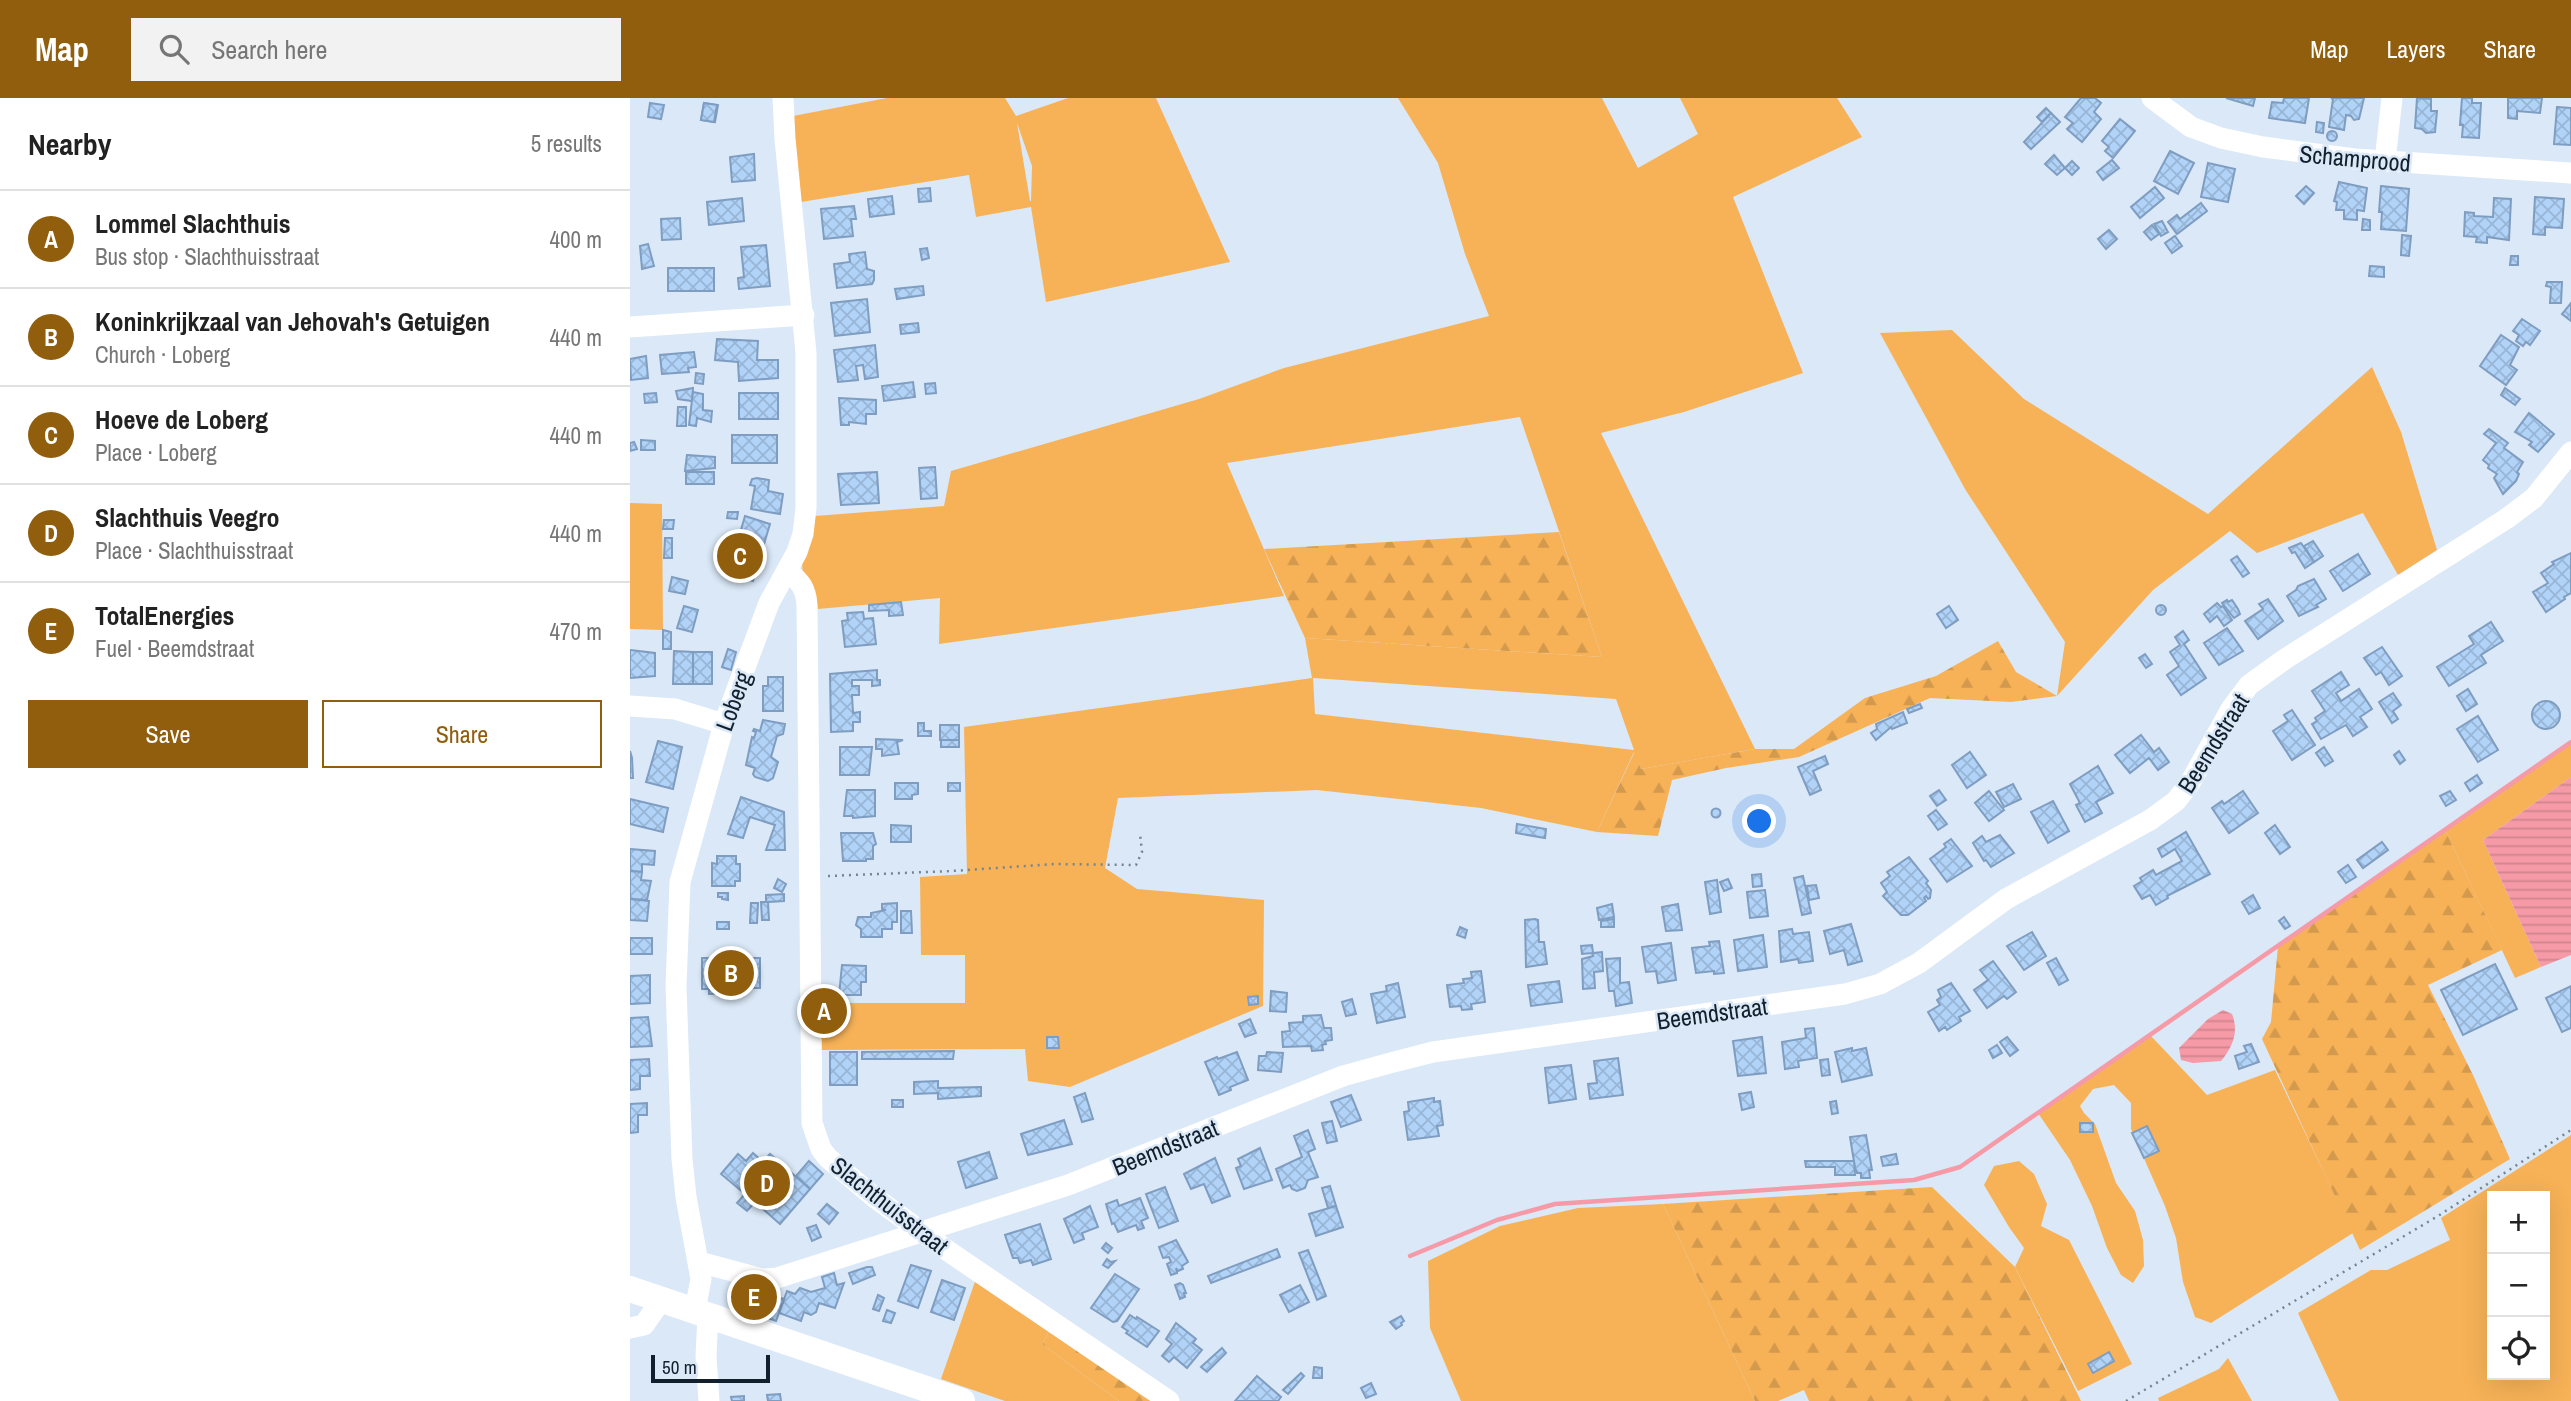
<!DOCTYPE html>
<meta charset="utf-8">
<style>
:root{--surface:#fff;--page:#f2f2f2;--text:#222;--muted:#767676;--line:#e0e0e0;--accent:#905e0d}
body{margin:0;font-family:"Archivo Narrow",sans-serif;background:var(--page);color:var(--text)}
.controls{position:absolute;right:21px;bottom:21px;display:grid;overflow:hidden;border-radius:0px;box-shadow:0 7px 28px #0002}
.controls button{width:63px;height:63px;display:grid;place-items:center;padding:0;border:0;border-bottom:2px solid var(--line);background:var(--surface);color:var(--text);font:35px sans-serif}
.scale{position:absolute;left:21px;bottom:18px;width:119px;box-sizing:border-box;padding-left:7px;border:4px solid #121f2c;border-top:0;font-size:19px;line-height:24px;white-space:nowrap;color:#121f2c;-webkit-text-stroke:5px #dae8f7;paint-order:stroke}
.you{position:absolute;left:1130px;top:724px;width:24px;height:24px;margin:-18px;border:5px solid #fff;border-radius:50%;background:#1a73e8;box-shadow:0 0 0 10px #1a73e833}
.badge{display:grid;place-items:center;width:46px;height:46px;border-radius:50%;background:var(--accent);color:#fff;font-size:23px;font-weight:700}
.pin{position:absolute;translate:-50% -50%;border:4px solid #fff;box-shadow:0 2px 7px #0006}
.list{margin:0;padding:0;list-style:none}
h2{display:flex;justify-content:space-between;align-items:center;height:91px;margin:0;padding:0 28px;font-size:30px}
h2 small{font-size:23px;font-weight:400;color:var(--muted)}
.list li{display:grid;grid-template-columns:46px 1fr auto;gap:21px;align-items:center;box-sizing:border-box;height:98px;padding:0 28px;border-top:2px solid var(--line)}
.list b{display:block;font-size:26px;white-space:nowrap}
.list p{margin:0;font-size:23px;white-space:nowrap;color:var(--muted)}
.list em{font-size:23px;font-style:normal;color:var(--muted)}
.actions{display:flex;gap:14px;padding:21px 28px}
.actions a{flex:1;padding:16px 0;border:2px solid var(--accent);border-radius:0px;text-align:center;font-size:24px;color:var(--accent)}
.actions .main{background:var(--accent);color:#fff}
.icon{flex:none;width:38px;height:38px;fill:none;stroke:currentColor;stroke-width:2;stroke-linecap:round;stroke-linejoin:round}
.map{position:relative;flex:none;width:1941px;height:1303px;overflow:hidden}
header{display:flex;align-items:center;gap:42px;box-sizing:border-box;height:98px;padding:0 35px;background:var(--accent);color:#fff}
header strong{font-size:33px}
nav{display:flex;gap:38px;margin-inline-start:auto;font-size:24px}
.search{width:490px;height:63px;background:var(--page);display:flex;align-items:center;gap:18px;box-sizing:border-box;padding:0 24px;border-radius:0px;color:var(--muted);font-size:26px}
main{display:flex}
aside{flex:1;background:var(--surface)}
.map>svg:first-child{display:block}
.green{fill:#f7b257;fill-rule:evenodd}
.forest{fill:url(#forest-firs)}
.water{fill:url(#water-rules)}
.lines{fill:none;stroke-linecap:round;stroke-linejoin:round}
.stream{stroke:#f59aa6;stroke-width:4.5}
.building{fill:url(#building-cross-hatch);stroke:#7e9dc1;stroke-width:2}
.path{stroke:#768492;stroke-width:2.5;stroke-dasharray:2 5;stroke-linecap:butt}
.minor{stroke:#fff;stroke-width:21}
.major{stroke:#fff;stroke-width:26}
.labels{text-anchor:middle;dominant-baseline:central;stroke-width:5;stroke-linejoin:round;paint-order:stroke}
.street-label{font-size:24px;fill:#121f2c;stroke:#dae8f7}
</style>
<header>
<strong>Map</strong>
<div class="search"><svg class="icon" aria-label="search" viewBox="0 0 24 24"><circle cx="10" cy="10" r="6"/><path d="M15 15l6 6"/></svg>Search here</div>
<nav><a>Map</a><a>Layers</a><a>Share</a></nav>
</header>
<main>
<aside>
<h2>Nearby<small>5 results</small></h2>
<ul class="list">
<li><span class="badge">A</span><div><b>Lommel Slachthuis</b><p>Bus stop · Slachthuisstraat</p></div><em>400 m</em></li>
<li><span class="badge">B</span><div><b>Koninkrijkzaal van Jehovah's Getuigen</b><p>Church · Loberg</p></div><em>440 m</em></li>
<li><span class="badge">C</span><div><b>Hoeve de Loberg</b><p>Place · Loberg</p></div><em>440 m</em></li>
<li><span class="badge">D</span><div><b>Slachthuis Veegro</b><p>Place · Slachthuisstraat</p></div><em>440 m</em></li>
<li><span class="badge">E</span><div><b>TotalEnergies</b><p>Fuel · Beemdstraat</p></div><em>470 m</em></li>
</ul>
<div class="actions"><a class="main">Save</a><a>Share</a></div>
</aside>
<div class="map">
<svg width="1941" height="1303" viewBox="0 0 1941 1303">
<defs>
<pattern id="forest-firs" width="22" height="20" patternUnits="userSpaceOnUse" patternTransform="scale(1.75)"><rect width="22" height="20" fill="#f7b257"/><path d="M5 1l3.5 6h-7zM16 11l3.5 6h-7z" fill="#d3994c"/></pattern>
<pattern id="water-rules" width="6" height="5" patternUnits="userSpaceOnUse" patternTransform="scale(1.75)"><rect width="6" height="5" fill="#f59aa6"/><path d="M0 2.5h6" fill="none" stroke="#d1848f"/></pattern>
<pattern id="building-cross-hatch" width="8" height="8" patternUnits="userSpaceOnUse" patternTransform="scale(1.75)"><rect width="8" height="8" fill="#b2d3f8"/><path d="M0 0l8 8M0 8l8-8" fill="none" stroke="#98b5d5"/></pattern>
</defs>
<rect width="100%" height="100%" fill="#dae8f7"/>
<g class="green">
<path d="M 257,0 L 375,0 L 386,18 L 438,0 L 526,0 L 600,164 L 416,204 L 401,109 L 346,119 L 339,77 L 171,104 L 163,18 ZM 387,25 L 402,68 L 401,103 L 400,103 Z"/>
<path d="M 768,0 L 972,0 L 1008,70 L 1068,36 L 1050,0 L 1207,0 L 1232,39 L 1103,99 L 1173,275 L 1054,314 L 971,335 L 1125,651 L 1011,671 L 1004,654 L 967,734 L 851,710 L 687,692 L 488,700 L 475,770 L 507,791 L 634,802 L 633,908 L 440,989 L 398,983 L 395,951 L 188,952 L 188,905 L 335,905 L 335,857 L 291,857 L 290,779 L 337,776 L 334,629 L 682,580 L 675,540 L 972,559 L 890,319 L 597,365 L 654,498 L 309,546 L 310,500 L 188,511 C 184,498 177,487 173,474 C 169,458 181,434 185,418 L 314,408 L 321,373 L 569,301 L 654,270 L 859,218 L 835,156 L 808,65 ZM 683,580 L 986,601 L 1004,652 L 685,616 Z"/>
<path d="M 1322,232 L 1394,301 L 1578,416 L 1742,269 L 1771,334 L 1807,452 L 1768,477 L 1733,415 L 1627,455 L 1600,433 L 1523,492 L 1427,598 L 1435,544 L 1335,391 L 1250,235 Z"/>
<path d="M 0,405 L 32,406 L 33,532 L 0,531 Z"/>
<path d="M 1941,644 L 1941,679 L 1853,742 L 1911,869 L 1885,880 L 1815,732 Z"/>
<path d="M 1520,937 L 1577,997 L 1645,972 L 1723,1135 L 1581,1225 L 1565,1219 L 1553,1184 L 1546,1140 L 1535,1108 L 1501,1031 L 1501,1005 L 1484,987 L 1463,991 L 1450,1008 L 1454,1015 L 1465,1026 L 1486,1085 L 1505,1113 L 1513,1142 L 1514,1168 L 1503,1185 L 1491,1177 L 1477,1150 L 1462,1108 L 1440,1062 L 1408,1015 Z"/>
<path d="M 1941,1037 L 1941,1303 L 1709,1303 L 1668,1215 L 1741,1172 L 1757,1172 L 1820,1142 L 1811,1120 ZM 1862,1098 L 1915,1098 L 1915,1277 L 1862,1277 Z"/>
<path d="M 1389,1063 L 1404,1076 L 1417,1106 L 1411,1128 L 1439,1142 L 1502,1266 L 1448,1293 L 1385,1169 L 1394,1150 L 1379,1129 L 1354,1087 L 1364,1068 Z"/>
<path d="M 1033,1106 L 1125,1303 L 831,1303 L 800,1230 L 798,1163 L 870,1128 L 948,1110 Z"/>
<path d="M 347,1178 L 422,1228 L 412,1246 L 489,1303 L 375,1303 L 311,1281 Z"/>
<path d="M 1598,1260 L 1622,1303 L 1529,1303 L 1528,1300 L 1589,1271 Z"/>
</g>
<g class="forest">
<path d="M 929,434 L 972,559 L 675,540 L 634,451 Z"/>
<path d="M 1368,543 L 1386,574 L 1427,598 L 1381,604 L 1300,600 L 1169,659 L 1096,670 L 1042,682 L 1028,738 L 967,734 L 1005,653 L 1011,671 L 1125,651 L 1164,651 L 1235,600 L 1306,578 Z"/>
<path d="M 1815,732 L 1872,852 L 1798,887 L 1843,977 L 1880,1061 L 1730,1152 L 1632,941 L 1641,924 L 1648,848 Z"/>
<path d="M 1302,1089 L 1385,1169 L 1451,1303 L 1179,1303 L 1174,1292 L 1148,1303 L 1125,1303 L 1033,1106 Z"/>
<path d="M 422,1228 L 528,1303 L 489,1303 L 412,1246 Z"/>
</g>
<g class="water">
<path d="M 1941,679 L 1941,857 L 1911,869 L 1853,742 Z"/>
<path d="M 1593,912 L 1602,916 C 1609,934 1603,948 1591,963 L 1563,965 L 1551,962 L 1549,950 L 1578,921 Z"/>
</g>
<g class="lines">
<path class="stream" d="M 780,1158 L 867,1122 L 925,1106 L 1284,1082 L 1330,1069 L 1941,644"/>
</g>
<g class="building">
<path d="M 1451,0 L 1465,0 L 1471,5 L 1464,14 L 1471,21 L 1452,44 L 1437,31 L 1443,25 L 1435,19 Z"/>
<path d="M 1596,0 L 1625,0 L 1623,8 Z"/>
<path d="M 1654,0 L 1679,0 L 1675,25 L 1639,20 L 1642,4 L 1653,5 Z"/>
<path d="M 1701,0 L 1734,0 L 1729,21 L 1724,22 L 1721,18 L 1716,17 L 1714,32 L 1699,29 L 1703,1 Z"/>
<path d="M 1787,0 L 1801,1 L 1801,13 L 1807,13 L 1805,34 L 1796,35 L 1792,31 L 1785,30 Z"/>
<path d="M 1832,0 L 1842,0 L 1842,5 L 1851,5 L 1849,40 L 1832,39 L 1833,27 L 1830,27 Z"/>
<path d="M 1878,0 L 1912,0 L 1910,15 L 1887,13 L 1887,21 L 1878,20 Z"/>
<path d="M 20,5 L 34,7 L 31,21 L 18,19 Z"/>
<path d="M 74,5 L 88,7 L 85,24 L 71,22 Z"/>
<path d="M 74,5 L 87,7 L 84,24 L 71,22 Z"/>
<path d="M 1927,9 L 1941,10 L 1941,47 L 1924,46 Z"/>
<path d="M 1416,10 L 1421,15 L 1412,24 L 1407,19 Z"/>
<path d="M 1421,15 L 1430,24 L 1401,51 L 1394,44 Z"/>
<path d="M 1490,21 L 1505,33 L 1483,60 L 1475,53 L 1479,49 L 1472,43 Z"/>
<path d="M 1687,24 L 1694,25 L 1693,35 L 1686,34 Z"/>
<circle cx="1702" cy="38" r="5"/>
<path d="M 1540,53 L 1564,65 L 1548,96 L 1524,83 Z"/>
<path d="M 124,56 L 125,82 L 102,84 L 100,59 Z"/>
<path d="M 1424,57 L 1435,70 L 1427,77 L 1415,66 Z"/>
<path d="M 1482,62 L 1489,70 L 1473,82 L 1467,74 Z"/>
<path d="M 1442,63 L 1449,70 L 1442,77 L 1435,70 Z"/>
<path d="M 1578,65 L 1605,71 L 1598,104 L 1571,99 Z"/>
<path d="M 1709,84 L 1737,90 L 1734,113 L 1727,112 L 1727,122 L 1714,121 L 1714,112 L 1706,112 L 1707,104 L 1704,103 Z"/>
<path d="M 1676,88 L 1684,95 L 1674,106 L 1666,98 Z"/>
<path d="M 1751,88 L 1779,91 L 1776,133 L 1751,131 L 1752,114 L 1749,114 Z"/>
<path d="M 1525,89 L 1534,100 L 1510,120 L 1501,109 Z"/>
<path d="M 300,90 L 301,103 L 289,104 L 288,91 Z"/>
<path d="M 262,98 L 264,116 L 240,119 L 238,101 Z"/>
<path d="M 1905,99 L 1934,101 L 1932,130 L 1915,129 L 1915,137 L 1903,136 Z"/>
<path d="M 112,100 L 114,123 L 79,127 L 77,104 Z"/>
<path d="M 1864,100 L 1881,101 L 1879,142 L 1857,139 L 1857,145 L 1846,144 L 1847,139 L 1834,138 L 1835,114 L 1844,115 L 1844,118 L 1863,119 Z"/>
<path d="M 1571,105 L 1577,113 L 1547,136 L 1538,124 L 1547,117 L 1550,121 Z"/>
<path d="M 224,108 L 226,121 L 221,121 L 223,138 L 194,141 L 191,111 Z"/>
<path d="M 50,120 L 51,141 L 32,142 L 31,121 Z"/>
<path d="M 1733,121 L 1740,122 L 1740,132 L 1732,132 Z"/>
<path d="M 1532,123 L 1538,134 L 1531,138 L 1524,126 Z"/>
<path d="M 1522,127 L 1529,136 L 1521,142 L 1514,134 Z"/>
<path d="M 1479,132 L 1487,141 L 1476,151 L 1468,141 Z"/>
<path d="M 1772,137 L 1781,138 L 1779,158 L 1771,157 Z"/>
<path d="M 1545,138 L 1552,148 L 1542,155 L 1535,145 Z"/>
<path d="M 18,146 L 24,168 L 12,171 L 10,148 Z"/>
<path d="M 136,147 L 140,188 L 109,191 L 108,180 L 114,179 L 111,149 Z"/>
<path d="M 297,150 L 299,160 L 292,162 L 290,151 Z"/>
<path d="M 235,154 L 237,171 L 244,173 L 244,182 L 242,186 L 207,190 L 204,166 L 220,164 L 219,156 Z"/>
<path d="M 1881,158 L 1888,158 L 1888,167 L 1880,167 Z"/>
<path d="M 1740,168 L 1754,169 L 1754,179 L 1739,178 Z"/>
<rect x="38" y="170" width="46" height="23"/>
<path d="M 1917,184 L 1932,184 L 1931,205 L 1920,205 L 1921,189 L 1916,188 Z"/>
<path d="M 293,188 L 294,197 L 267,201 L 265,191 Z"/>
<path d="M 237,201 L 240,234 L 205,238 L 201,205 Z"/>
<path d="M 1941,205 L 1941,223 L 1932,216 Z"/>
<path d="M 1892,221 L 1910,233 L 1900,247 L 1896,244 L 1893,248 L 1886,243 L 1889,237 L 1883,233 Z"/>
<path d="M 288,225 L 289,234 L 271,236 L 270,227 Z"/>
<path d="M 1871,237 L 1889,249 L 1880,267 L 1887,272 L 1876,287 L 1850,268 Z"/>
<path d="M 87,241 L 128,243 L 127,262 L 148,262 L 148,280 L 109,283 L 108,264 L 85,262 Z"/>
<path d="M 245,247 L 248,279 L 235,281 L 233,267 L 226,268 L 228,282 L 208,284 L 204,252 Z"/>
<path d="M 64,254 L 66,269 L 58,270 L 59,274 L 32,276 L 30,257 Z"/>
<path d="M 16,258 L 18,280 L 1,282 L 0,261 Z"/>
<path d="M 66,275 L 74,276 L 73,286 L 65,285 Z"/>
<path d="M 283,284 L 285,299 L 254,303 L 252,288 Z"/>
<path d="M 305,285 L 306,295 L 296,296 L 295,286 Z"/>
<path d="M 63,290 L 62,303 L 48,301 L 46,293 Z"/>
<path d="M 1875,290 L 1890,301 L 1885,307 L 1871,297 Z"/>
<path d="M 63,294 L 73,296 L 73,312 L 82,313 L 81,324 L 67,320 L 66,328 L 59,327 Z"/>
<path d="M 26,295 L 27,304 L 15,305 L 14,296 Z"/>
<rect x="109" y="295" width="39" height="26"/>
<path d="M 209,300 L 246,302 L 246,316 L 236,316 L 236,326 L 219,324 L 219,327 L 211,327 Z"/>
<path d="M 48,309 L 56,309 L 56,328 L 47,328 Z"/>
<path d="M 1899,315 L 1924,336 L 1908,354 L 1899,347 L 1902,344 L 1885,334 Z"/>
<path d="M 1859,331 L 1878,345 L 1874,350 L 1893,364 L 1887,374 L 1889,376 L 1886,383 L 1873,396 L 1864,380 L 1867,376 L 1858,370 L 1859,367 L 1853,362 L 1866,345 L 1854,336 Z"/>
<rect x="102" y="337" width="45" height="28"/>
<path d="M 11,342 L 25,343 L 25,352 L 11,352 Z"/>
<path d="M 4,344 L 7,351 L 0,353 L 0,345 Z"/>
<path d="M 57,357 L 85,359 L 85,370 L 55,373 Z"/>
<path d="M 305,369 L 307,400 L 291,401 L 289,370 Z"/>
<rect x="56" y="374" width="28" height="12"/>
<path d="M 247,374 L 249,405 L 211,407 L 208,376 Z"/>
<path d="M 127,380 L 139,382 L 138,393 L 153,396 L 150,416 L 121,411 L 125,388 L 120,387 L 122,381 Z"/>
<path d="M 98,414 L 108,414 L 107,421 L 97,420 Z"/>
<path d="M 115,418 L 140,426 L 123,483 L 97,476 L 99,470 L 88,467 L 94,445 L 106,449 Z"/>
<path d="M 34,422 L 44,422 L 43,431 L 33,431 Z"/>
<path d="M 35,440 L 42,440 L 42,460 L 34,460 Z"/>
<path d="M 1683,443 L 1693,458 L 1684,464 L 1674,448 Z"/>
<path d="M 1671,445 L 1684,464 L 1675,470 L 1665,454 L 1662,455 L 1659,450 Z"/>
<path d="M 1941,455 L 1941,495 L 1934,499 L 1935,501 L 1916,514 L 1903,494 L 1918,485 L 1911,475 L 1924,466 L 1922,464 Z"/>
<path d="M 1728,456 L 1740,476 L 1713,493 L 1700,473 Z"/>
<path d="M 1607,458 L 1619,475 L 1613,479 L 1601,462 Z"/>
<path d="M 42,479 L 58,483 L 55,496 L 39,493 Z"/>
<path d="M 1684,481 L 1696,501 L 1686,507 L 1688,509 L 1669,518 L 1657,498 L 1666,492 L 1668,488 Z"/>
<path d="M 1638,501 L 1653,523 L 1628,541 L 1615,523 L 1633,511 L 1629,506 Z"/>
<path d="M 1597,502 L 1598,504 L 1602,502 L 1608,511 L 1610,516 L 1604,520 L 1592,505 Z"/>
<path d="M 271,504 L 273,517 L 259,518 L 259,512 L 239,513 L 239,507 Z"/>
<path d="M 1587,505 L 1591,509 L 1593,508 L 1602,522 L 1594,528 L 1587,518 L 1580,524 L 1574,516 Z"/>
<circle cx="1531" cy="512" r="5"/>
<path d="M 54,508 L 68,512 L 62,534 L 47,530 Z"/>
<path d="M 1319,508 L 1328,522 L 1316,530 L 1307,516 Z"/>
<path d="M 233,514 L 234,521 L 243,520 L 246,546 L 215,549 L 212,523 L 218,522 L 217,515 Z"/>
<path d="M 1861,524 L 1873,543 L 1851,557 L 1856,565 L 1819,588 L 1807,569 L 1844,546 L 1839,538 Z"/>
<path d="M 1597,530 L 1613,553 L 1589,567 L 1574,545 Z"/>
<path d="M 33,532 L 41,534 L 41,551 L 33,551 Z"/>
<path d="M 1553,533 L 1559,542 L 1554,546 L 1576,580 L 1551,597 L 1537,577 L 1549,568 L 1540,554 L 1550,547 L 1545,539 Z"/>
<path d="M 1752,549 L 1772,578 L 1759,587 L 1751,574 L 1746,577 L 1734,560 Z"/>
<path d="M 98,551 L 106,554 L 101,572 L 92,569 Z"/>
<path d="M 0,552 L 25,555 L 25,578 L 0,580 Z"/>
<path d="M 44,553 L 63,554 L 63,586 L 43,586 Z"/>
<rect x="63" y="554" width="19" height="32"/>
<path d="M 1515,556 L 1522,566 L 1516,570 L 1509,560 Z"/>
<path d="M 247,572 L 247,582 L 250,582 L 250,587 L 242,588 L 242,582 L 222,582 L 222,588 L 229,588 L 229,597 L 222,597 L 223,615 L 230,614 L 230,624 L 223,624 L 223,633 L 201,634 L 200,576 Z"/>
<path d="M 1711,574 L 1719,587 L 1706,595 L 1711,603 L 1729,591 L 1742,611 L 1730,619 L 1737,629 L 1723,638 L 1716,627 L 1691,641 L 1682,626 L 1687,623 L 1685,620 L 1695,613 L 1682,593 Z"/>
<path d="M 138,579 L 153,579 L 153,613 L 133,613 L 133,588 L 138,588 Z"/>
<path d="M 1838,591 L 1847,606 L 1836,613 L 1827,598 Z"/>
<path d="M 1763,595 L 1771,607 L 1763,613 L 1768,621 L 1762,625 L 1749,604 Z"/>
<circle cx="1916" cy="617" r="14"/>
<path d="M 1290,606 L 1292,610 L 1279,615 L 1277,611 Z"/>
<path d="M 1662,612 L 1685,647 L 1662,662 L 1643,633 L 1658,623 L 1654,617 Z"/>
<path d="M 1273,614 L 1277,625 L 1262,631 L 1261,629 L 1246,642 L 1241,635 L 1247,631 L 1246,626 Z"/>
<path d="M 1848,618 L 1868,652 L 1848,664 L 1827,631 Z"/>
<path d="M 133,622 L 155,626 L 153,636 L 147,638 L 141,659 L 148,664 L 143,680 L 138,683 L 125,679 L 123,676 L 125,670 L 116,667 L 122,639 L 124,640 L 126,634 L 123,633 L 124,631 L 130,633 Z"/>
<path d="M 288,625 L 294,625 L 294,633 L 301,633 L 301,638 L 288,638 Z"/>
<rect x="310" y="627" width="19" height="15"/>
<path d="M 1511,637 L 1524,654 L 1529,650 L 1539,664 L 1528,672 L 1519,660 L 1500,675 L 1485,657 Z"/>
<path d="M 246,641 L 273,642 L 267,644 L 269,656 L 252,658 L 252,651 L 246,651 Z"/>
<rect x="311" y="642" width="18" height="7"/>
<path d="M 28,643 L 52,649 L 43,691 L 16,684 Z"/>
<path d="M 210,649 L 242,649 L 239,677 L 210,677 Z"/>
<path d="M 1694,649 L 1703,663 L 1695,668 L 1686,655 Z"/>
<path d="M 0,653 L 2,660 L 3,680 L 0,680 Z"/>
<path d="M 1769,653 L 1775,662 L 1770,666 L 1764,657 Z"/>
<path d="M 1340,654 L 1356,677 L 1337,690 L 1322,667 Z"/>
<path d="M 1195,658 L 1198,666 L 1183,673 L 1191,692 L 1180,697 L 1168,669 Z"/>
<path d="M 1468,668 L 1483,695 L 1466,704 L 1472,715 L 1455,724 L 1446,707 L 1450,705 L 1440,686 Z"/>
<path d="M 1847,677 L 1852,685 L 1840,693 L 1835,685 Z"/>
<path d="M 265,685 L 288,685 L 288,696 L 282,697 L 282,701 L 265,701 Z"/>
<rect x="318" y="685" width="12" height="8"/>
<path d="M 1383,686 L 1391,701 L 1374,709 L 1366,694 Z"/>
<path d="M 217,692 L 245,692 L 245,718 L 223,720 L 223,718 L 214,718 Z"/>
<path d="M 1309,692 L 1316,702 L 1307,708 L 1300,698 Z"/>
<path d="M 1359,693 L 1374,712 L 1359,723 L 1345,705 Z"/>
<path d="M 1613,693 L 1628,715 L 1599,735 L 1582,710 L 1592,703 L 1594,706 Z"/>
<path d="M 1820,693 L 1826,702 L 1816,708 L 1810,698 Z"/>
<path d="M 111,699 L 154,714 L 155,752 L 136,752 L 145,727 L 120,719 L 113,740 L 98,736 Z"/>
<path d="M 0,701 L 38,710 L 33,734 L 0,726 Z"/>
<path d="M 1423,703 L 1439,733 L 1418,745 L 1401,714 Z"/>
<circle cx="1086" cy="715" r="4.5"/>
<path d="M 1306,712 L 1317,726 L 1308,732 L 1298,718 Z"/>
<path d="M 887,726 L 916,731 L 915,740 L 886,735 Z"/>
<path d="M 261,727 L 281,728 L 281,744 L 261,744 Z"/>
<path d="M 1645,727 L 1660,749 L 1650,756 L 1635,735 Z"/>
<path d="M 1556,734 L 1580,776 L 1537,798 L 1538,800 L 1526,807 L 1520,797 L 1512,801 L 1504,788 L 1512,783 L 1510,780 L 1523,772 L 1526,777 L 1552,763 L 1545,751 L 1532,759 L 1528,751 Z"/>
<path d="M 211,735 L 243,735 L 246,746 L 243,748 L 243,761 L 236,761 L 236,763 L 213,763 Z"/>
<path d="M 1370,737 L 1384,755 L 1361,769 L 1356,762 L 1354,763 L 1343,745 L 1352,738 L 1356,744 Z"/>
<path d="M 1321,741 L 1342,768 L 1317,784 L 1300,761 L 1316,749 L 1314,746 Z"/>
<path d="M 1752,744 L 1758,752 L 1733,770 L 1727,762 Z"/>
<path d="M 0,751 L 25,753 L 24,767 L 12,766 L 12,774 L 0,773 Z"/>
<path d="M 87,758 L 106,758 L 106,766 L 110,766 L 110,783 L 105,783 L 105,788 L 82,788 L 82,765 L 87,766 Z"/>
<path d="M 1279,759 L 1298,783 L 1296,785 L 1301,792 L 1300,800 L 1298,801 L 1296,798 L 1294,800 L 1296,803 L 1278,817 L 1271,817 L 1253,798 L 1257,794 L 1251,785 L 1260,778 L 1257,774 Z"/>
<path d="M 1718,767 L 1726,779 L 1716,785 L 1708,774 Z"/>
<path d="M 0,773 L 12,774 L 11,782 L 21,783 L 17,802 L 0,801 Z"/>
<path d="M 1131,776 L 1132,788 L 1123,789 L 1122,777 Z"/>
<path d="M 1173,778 L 1181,815 L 1172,817 L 1164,780 Z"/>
<path d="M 148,781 L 156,786 L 152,794 L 144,790 Z"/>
<path d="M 1098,781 L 1102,790 L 1094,793 L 1090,784 Z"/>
<path d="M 1087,782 L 1091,814 L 1080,816 L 1075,784 Z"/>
<path d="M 1186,787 L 1189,800 L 1179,802 L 1177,788 Z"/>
<path d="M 1135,792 L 1138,818 L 1120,820 L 1117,794 Z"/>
<path d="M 88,795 L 98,795 L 98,802 L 92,801 L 92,799 L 88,799 Z"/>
<path d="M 154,796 L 154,803 L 138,804 L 139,822 L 132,822 L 131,804 L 136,804 L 136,797 Z"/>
<path d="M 1623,797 L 1630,810 L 1619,816 L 1612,804 Z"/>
<path d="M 0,801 L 19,803 L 17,823 L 0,822 Z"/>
<path d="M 121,805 L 128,805 L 127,825 L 120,825 Z"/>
<path d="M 267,805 L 267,824 L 262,824 L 262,831 L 252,831 L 252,839 L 231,839 L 231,831 L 226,827 L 228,819 L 241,819 L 241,815 L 256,812 L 252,811 L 252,806 Z"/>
<path d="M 982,806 L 984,819 L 969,822 L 967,810 Z"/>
<path d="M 1048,806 L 1052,832 L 1036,833 L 1032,809 Z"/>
<path d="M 271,813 L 281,813 L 282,835 L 271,835 Z"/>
<path d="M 1654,819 L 1660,828 L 1655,831 L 1649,823 Z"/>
<path d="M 905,821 L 908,822 L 909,844 L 914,844 L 917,866 L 896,869 L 895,822 Z"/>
<path d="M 984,821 L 984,829 L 971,829 L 971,823 Z"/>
<rect x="87" y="824" width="12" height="7"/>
<path d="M 1221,826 L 1232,863 L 1218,867 L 1214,852 L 1200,856 L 1194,833 Z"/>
<path d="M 830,829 L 837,832 L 835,840 L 827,837 Z"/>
<path d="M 1162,831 L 1163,836 L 1179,834 L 1183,863 L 1169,865 L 1168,861 L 1151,864 L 1149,833 Z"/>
<path d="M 1402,834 L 1416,858 L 1394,872 L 1377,848 Z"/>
<path d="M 1133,837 L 1137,869 L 1108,873 L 1104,842 Z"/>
<rect x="0" y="840" width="22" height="16"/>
<path d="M 1089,843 L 1094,875 L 1084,876 L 1084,873 L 1066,875 L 1062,850 L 1080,848 L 1079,844 Z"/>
<path d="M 1041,845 L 1046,882 L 1028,885 L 1026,873 L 1016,874 L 1012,849 Z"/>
<path d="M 962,847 L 963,855 L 972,854 L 973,873 L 964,874 L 965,890 L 953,891 L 952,861 L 963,858 L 962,855 L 952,856 L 951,848 Z"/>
<path d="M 72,860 L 130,860 L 130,890 L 104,890 L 104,895 L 79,896 L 79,891 L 72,891 Z"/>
<path d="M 990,860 L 990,885 L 999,884 L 1002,905 L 986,908 L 984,893 L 979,893 L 976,861 Z"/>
<path d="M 1426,860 L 1438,882 L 1429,887 L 1417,865 Z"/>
<path d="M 1363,863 L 1386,894 L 1377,901 L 1374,898 L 1357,910 L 1344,892 L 1358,882 L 1350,872 Z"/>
<path d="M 1865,866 L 1887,911 L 1833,937 L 1811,892 Z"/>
<path d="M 212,867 L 236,868 L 236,884 L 231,884 L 231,897 L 209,897 Z"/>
<path d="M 851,873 L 855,904 L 841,906 L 842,911 L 832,912 L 831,908 L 820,909 L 817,887 L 834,885 L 833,881 L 842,880 L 841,874 Z"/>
<path d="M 20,877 L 20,905 L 0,906 L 0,878 Z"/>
<path d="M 929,883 L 932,904 L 901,908 L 898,887 Z"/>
<path d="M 768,885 L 775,919 L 747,925 L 741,896 L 757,893 L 756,888 Z"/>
<path d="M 1321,885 L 1340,913 L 1329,919 L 1331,923 L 1317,932 L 1315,929 L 1309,933 L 1298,914 L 1310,907 L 1307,902 L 1311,899 L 1308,892 Z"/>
<path d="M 1941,888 L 1941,930 L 1932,934 L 1916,900 Z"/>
<path d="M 641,893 L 657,895 L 656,914 L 640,913 Z"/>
<path d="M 628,898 L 628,906 L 619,907 L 618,899 Z"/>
<path d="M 722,901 L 726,916 L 716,918 L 712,904 Z"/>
<path d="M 691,917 L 694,930 L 701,930 L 702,942 L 695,943 L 696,946 L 692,947 L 693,952 L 682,953 L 681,948 L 653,949 L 652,934 L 660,933 L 659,925 L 673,924 L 673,918 Z"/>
<path d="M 18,919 L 22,948 L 0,949 L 0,920 Z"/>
<path d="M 620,921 L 626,935 L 615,939 L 609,926 Z"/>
<path d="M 1184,930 L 1187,960 L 1168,963 L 1169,969 L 1155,971 L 1152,944 L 1176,940 L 1175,931 Z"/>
<path d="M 417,939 L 428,939 L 429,950 L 417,950 Z"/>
<path d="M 1132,939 L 1136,975 L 1108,978 L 1103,943 Z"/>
<path d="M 1377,939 L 1388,952 L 1380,958 L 1370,944 Z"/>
<path d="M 1621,946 L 1629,964 L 1609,971 L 1605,958 L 1617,954 L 1614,948 Z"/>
<path d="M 1367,947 L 1372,955 L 1363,960 L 1359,952 Z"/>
<path d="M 1222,950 L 1222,953 L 1236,950 L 1242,977 L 1212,984 L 1205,954 Z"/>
<path d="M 324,953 L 323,961 L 232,961 L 232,954 Z"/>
<rect x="200" y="954" width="27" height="33"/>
<path d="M 607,954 L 618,982 L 600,989 L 601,992 L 589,997 L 575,964 L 587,959 L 588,961 Z"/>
<path d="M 637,954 L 653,955 L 651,974 L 628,972 L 629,958 L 636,958 Z"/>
<path d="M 988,960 L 993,997 L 960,1001 L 958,986 L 967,985 L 964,963 Z"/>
<path d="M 19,961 L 20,978 L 10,978 L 10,991 L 0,992 L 0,962 Z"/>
<path d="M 1198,961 L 1200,977 L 1192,978 L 1190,962 Z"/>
<path d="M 941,967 L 946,1001 L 919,1005 L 915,970 Z"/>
<path d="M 308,983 L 308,990 L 351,989 L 351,998 L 308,1001 L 308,995 L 284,996 L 284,984 Z"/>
<path d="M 1121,994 L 1124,1009 L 1112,1012 L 1109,996 Z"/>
<path d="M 455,995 L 463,1021 L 452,1024 L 444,999 Z"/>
<path d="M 721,997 L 731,1022 L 711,1029 L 701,1004 Z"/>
<path d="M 804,1000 L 804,1004 L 810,1003 L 813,1027 L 807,1028 L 809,1038 L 778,1042 L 774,1014 L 779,1013 L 778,1004 Z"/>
<rect x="262" y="1002" width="11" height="7"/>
<path d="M 1206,1003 L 1208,1015 L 1202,1016 L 1200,1004 Z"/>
<path d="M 17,1005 L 17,1017 L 8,1017 L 8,1034 L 0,1035 L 0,1006 Z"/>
<path d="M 434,1022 L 442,1046 L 398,1057 L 391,1036 Z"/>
<path d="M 702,1023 L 707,1043 L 697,1045 L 692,1025 Z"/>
<rect x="1450" y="1025" width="13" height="9"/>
<path d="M 1517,1028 L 1529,1053 L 1514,1060 L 1502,1035 Z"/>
<path d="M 678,1032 L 685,1051 L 678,1054 L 688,1079 L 678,1082 L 675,1090 L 667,1093 L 662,1091 L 660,1087 L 653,1090 L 646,1071 L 672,1059 L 664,1038 Z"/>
<path d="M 1236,1037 L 1242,1072 L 1239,1072 L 1240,1080 L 1231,1080 L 1231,1075 L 1227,1075 L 1225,1070 L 1220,1039 Z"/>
<path d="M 630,1050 L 642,1082 L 614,1091 L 606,1070 L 611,1068 L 608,1061 Z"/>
<path d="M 359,1054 L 367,1080 L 336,1090 L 328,1064 Z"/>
<path d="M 123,1055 L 133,1064 L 140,1056 L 180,1091 L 150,1126 L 125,1104 L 117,1113 L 107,1105 L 115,1096 L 91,1076 L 108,1056 L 116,1063 Z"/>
<path d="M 1266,1056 L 1268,1066 L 1253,1068 L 1251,1059 Z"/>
<path d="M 585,1060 L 600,1098 L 582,1105 L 574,1086 L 561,1091 L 554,1076 Z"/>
<path d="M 179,1063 L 193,1076 L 180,1091 L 166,1078 Z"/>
<path d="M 1175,1063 L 1224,1063 L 1225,1077 L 1205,1077 L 1205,1069 L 1176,1069 Z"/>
<path d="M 700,1088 L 706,1108 L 698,1110 L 692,1090 Z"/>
<path d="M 535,1089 L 548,1123 L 529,1130 L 516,1096 Z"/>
<path d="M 510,1100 L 518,1120 L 511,1123 L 514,1130 L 508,1132 L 506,1127 L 488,1134 L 484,1125 L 482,1126 L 476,1106 L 487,1102 L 489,1108 Z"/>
<path d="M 197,1106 L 208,1115 L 199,1126 L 188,1116 Z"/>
<path d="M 460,1108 L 468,1129 L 452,1135 L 454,1141 L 444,1145 L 434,1121 Z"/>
<path d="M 706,1108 L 713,1129 L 686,1138 L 679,1116 Z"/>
<path d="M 410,1126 L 421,1161 L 403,1167 L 401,1162 L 390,1165 L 388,1160 L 383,1160 L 375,1137 Z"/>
<path d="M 186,1127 L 191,1139 L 182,1143 L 177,1130 Z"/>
<path d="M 546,1142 L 558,1164 L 552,1168 L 553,1171 L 548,1173 L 546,1170 L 547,1175 L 541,1177 L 537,1166 L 541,1164 L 539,1159 L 533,1160 L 529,1149 Z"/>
<path d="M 476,1145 L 482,1150 L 478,1155 L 472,1150 Z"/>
<path d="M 647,1151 L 650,1159 L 581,1185 L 578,1178 Z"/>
<path d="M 678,1152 L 696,1198 L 687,1202 L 669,1155 Z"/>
<path d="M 477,1161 L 481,1164 L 485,1163 L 478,1170 L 473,1167 Z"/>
<path d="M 281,1167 L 301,1173 L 288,1210 L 268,1203 Z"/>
<path d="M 237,1169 L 242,1169 L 245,1177 L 223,1186 L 219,1175 Z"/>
<path d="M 204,1175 L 207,1187 L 214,1185 L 205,1210 L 189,1205 L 186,1214 L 181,1217 L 174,1214 L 171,1223 L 149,1215 L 157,1193 L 165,1196 L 170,1190 L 181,1194 L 195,1190 L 192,1179 Z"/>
<path d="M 485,1176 L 509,1191 L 487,1223 L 483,1224 L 461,1210 Z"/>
<path d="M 312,1182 L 335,1190 L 324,1222 L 301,1214 Z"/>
<path d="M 550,1185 L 553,1187 L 556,1195 L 554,1195 L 555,1199 L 550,1201 L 545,1187 Z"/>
<path d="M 112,1187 L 154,1201 L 146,1223 L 104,1208 Z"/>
<path d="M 670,1187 L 679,1204 L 659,1214 L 650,1197 Z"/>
<path d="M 248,1197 L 254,1200 L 249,1213 L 243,1211 Z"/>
<path d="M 257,1212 L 265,1215 L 261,1225 L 253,1223 Z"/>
<path d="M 500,1217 L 506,1221 L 507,1219 L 529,1233 L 517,1249 L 496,1235 L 498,1233 L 492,1229 Z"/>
<path d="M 771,1218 L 774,1223 L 771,1225 L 772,1227 L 766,1231 L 760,1224 Z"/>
<path d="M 546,1225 L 566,1241 L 563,1245 L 572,1252 L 557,1270 L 544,1259 L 539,1264 L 532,1258 L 542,1246 L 536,1241 Z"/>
<path d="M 592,1250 L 596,1255 L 577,1274 L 571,1269 Z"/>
<path d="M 1479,1254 L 1484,1263 L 1463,1275 L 1458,1266 Z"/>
<path d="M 684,1269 L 692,1270 L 692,1280 L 683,1280 Z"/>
<path d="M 671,1275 L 674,1278 L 658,1296 L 653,1292 Z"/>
<path d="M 627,1278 L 651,1299 L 648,1303 L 605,1303 Z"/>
<path d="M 741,1285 L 746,1296 L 736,1300 L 731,1290 Z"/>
<path d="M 150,1296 L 151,1303 L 138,1303 L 137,1297 Z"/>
<path d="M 114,1298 L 114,1303 L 102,1303 L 101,1299 Z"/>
</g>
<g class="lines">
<g class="path">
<path d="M 198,778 L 322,773 L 425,766 L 506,767 L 512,754 L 510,736"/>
<path d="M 1496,1303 L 1808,1118 L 1941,1032"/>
</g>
<g class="minor">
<path d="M 1522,0 L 1561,29 L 1591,40 L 1633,49 L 1725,61 L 1941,75"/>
<path d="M 1755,63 L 1762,0"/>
<path d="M 0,229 L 174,217"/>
<path d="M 157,473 C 170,483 176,490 177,507 L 182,1025 L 191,1051 L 198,1060 L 244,1099 L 318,1153 L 539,1303"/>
<path d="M 0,608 L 45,611 L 94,626"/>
<path d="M 69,1164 L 133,1181 L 147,1180 L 438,1087 L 713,978 L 760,965 L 803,954 L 1215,896 L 1250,886 L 1289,865 L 1376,801 L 1520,722 L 1546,703 L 1560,685 L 1601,611 L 1619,587 L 1655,561 L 1876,421 L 1904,400 L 1941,354"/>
<path d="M 65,1212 L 71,1181 L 56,1099 L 52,1061 L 46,888 L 50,784 L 94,626 L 139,505 L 167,454 L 173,436 L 176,410 L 176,255 L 155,41 L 153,0"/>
<path d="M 78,1217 L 76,1258 L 79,1303"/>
<path d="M 0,1230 L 14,1227 L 32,1201"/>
</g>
<path class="major" d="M 0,1191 L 332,1303"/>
</g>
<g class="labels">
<g class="street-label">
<text transform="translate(1725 60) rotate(5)">Schamprood</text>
<text transform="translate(103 603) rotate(-70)">Loberg</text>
<text transform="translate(1583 645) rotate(-58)">Beemdstraat</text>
<text transform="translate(1082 915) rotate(-8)">Beemdstraat</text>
<text transform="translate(535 1049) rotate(-22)">Beemdstraat</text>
<text transform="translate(260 1107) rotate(38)">Slachthuisstraat</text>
</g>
</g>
</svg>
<div class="controls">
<button>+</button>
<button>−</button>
<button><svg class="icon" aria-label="locate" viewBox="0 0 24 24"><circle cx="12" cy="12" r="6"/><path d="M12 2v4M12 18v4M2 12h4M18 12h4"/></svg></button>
</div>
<div class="scale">50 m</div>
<div class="you"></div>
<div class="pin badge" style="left:194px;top:913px">A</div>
<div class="pin badge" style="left:101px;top:875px">B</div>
<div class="pin badge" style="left:110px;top:458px">C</div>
<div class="pin badge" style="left:137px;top:1085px">D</div>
<div class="pin badge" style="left:124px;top:1199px">E</div>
</div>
</main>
